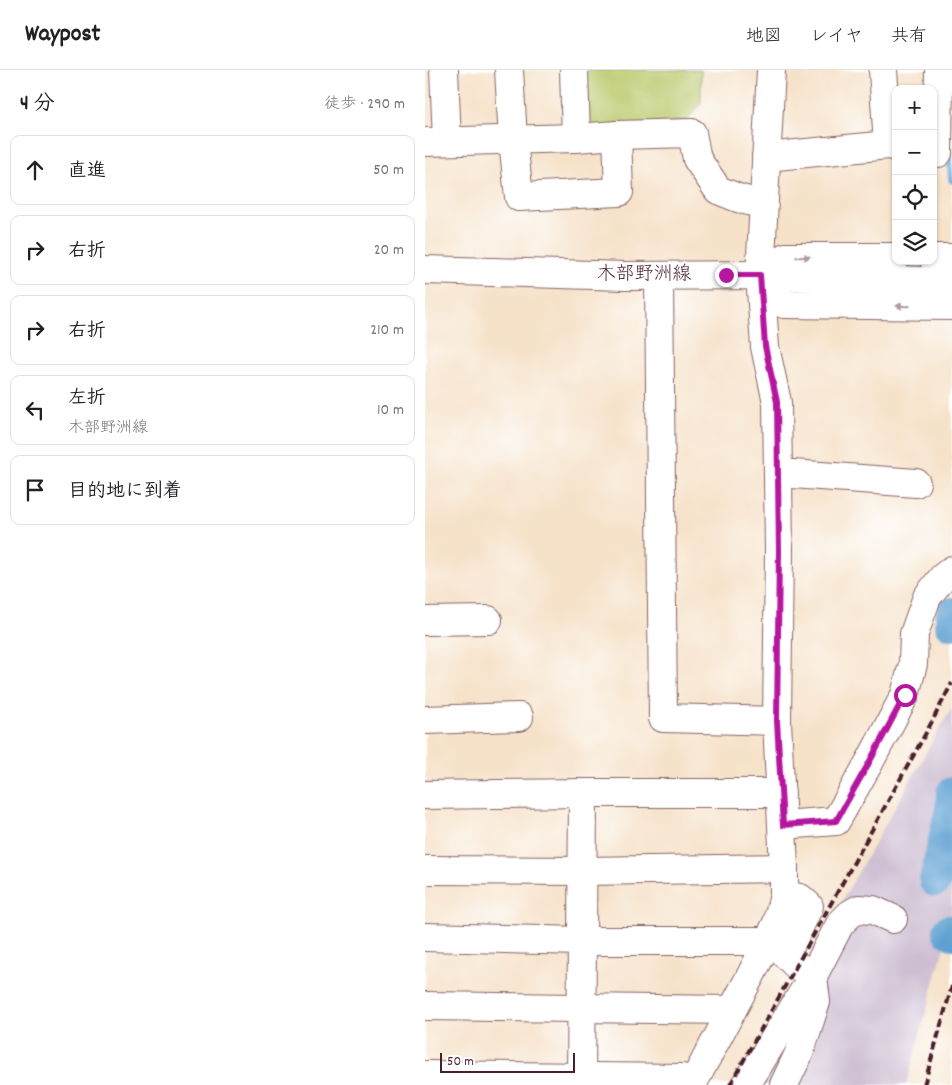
<!DOCTYPE html>
<html lang="ja">
<meta charset="utf-8">
<style>
:root{--surface:#fff;--page:#f2f2f2;--text:#202124;--muted:#757577;--line:#e0e0e0}
body{margin:0;font-family:Dekko,"Klee One",sans-serif;background:var(--page);color:var(--text)}
.controls{position:absolute;right:15px;top:15px;display:grid;overflow:hidden;border-radius:10px;box-shadow:0 1px 4px #0004}
.controls button{width:45px;height:45px;display:grid;place-items:center;padding:0;border:0;border-bottom:1px solid var(--line);background:var(--surface);color:var(--text);font:25px sans-serif}
.scale{position:absolute;left:15px;bottom:12px;width:135px;box-sizing:border-box;padding-left:5px;border:2px solid #4a1f2b;border-top:0;font-size:14px;line-height:18px;white-space:nowrap;color:#4a1f2b;-webkit-text-stroke:4px #fff;paint-order:stroke}
.stop{position:absolute;width:15px;height:15px;margin:-11px;border:4px solid #b5179e;border-radius:50%;background:#fff}
.stop.end{background:#b5179e;border-color:#fff;box-shadow:0 1px 5px #0008}
.list{margin:0;padding:0;list-style:none}
h2{display:flex;justify-content:space-between;align-items:center;height:65px;margin:0;padding:0 20px;font-size:21px}
h2 small{font-size:16px;font-weight:400;color:var(--muted)}
.list li{display:grid;grid-template-columns:32px 1fr auto;gap:15px;align-items:center;box-sizing:border-box;height:70px;margin:0 10px 10px;padding:0 10px;border:1px solid var(--line);border-radius:10px}
.list b{display:block;font-size:19px;white-space:nowrap}
.list p{margin:0;font-size:16px;white-space:nowrap;color:var(--muted)}
.list em{font-size:16px;font-style:normal;color:var(--muted)}
.icon{flex:none;width:28px;height:28px;fill:none;stroke:currentColor;stroke-width:2;stroke-linecap:round;stroke-linejoin:round}
.map{position:relative;flex:none;width:527px;height:1015px;overflow:hidden}
header{display:flex;align-items:center;gap:30px;box-sizing:border-box;height:70px;padding:0 25px;background:var(--surface);border-bottom:1px solid var(--line)}
header strong{font-size:24px}
nav{display:flex;gap:28px;margin-inline-start:auto;font-size:18px}
main{display:flex}
aside{flex:1;background:var(--surface)}
.map>svg:first-child{display:block}
.industrial{fill:#cdbed2}
.green{fill:#b9c769;stroke:#82734a}
.lines{fill:none;stroke-linecap:round;stroke-linejoin:round}
.stream{stroke:#5ea0d2;stroke-width:5.5}
.river{stroke:#5ea0d2;stroke-width:32}
.minor-casing{stroke:#866362;stroke-width:30}
.major-casing{stroke:#866362;stroke-width:30}
.minor{stroke:#fff;stroke-width:28}
.major{stroke:#fff;stroke-width:28}
.rail{stroke:#4a1f2b;stroke-width:4;stroke-dasharray:8 4;stroke-linecap:butt}
.oneway{fill:#ae9aa0}
.route{stroke:#b5179e;stroke-width:6}
.labels{text-anchor:middle;dominant-baseline:central;stroke-width:4.5;stroke-linejoin:round;paint-order:stroke}
.street-label{font-size:19px;fill:#4a1f2b;stroke:#fff}
</style>
<header>
<strong>Waypost</strong>
<nav><a>地図</a><a>レイヤ</a><a>共有</a></nav>
</header>
<main>
<aside>
<h2>4 分<small>徒歩 · 290 m</small></h2>
<ul class="list">
<li><svg class="icon" aria-label="ahead" viewBox="0 0 24 24"><path d="M12 20V5M6 11l6-6 6 6"/></svg><div><b>直進</b></div><em>50 m</em></li>
<li><svg class="icon" aria-label="right" viewBox="0 0 24 24"><path d="M7 20v-9h11M14 6l5 5-5 5"/></svg><div><b>右折</b></div><em>20 m</em></li>
<li><svg class="icon" aria-label="right" viewBox="0 0 24 24"><path d="M7 20v-9h11M14 6l5 5-5 5"/></svg><div><b>右折</b></div><em>210 m</em></li>
<li><svg class="icon" aria-label="left" viewBox="0 0 24 24"><path d="M17 20v-9H6M10 6l-5 5 5 5"/></svg><div><b>左折</b><p>木部野洲線</p></div><em>10 m</em></li>
<li><svg class="icon" aria-label="arrive" viewBox="0 0 24 24"><path d="M6 21V4h12l-3 4 3 4H6"/></svg><div><b>目的地に到着</b></div></li>
</ul>
</aside>
<div class="map">
<svg width="527" height="1015" viewBox="0 0 527 1015">
<rect width="100%" height="100%" fill="#fff"/>
<filter id="ink" filterUnits="userSpaceOnUse"><feTurbulence type="fractalNoise" baseFrequency=".02" numOctaves="2"/><feDisplacementMap in="SourceGraphic" scale="10" xChannelSelector="R" yChannelSelector="G"/><feConvolveMatrix kernelMatrix="1 2 1 2 8 2 1 2 1" color-interpolation-filters="sRGB"/></filter>
<filter id="wash" filterUnits="userSpaceOnUse"><feTurbulence type="fractalNoise" baseFrequency=".0096" numOctaves="4" result="noise"/><feDisplacementMap in="SourceGraphic" scale="20" xChannelSelector="R" yChannelSelector="G"/><feGaussianBlur stdDeviation="1.12" result="paint"/><feColorMatrix in="noise" values="0 0 0 0 0 0 0 0 0 0 0 0 0 0 0 0 0 1.4 0 .05"/><feComposite in="paint" operator="in"/></filter>
<g filter="url(#wash)">
<rect width="100%" height="100%" fill="#f6e2c9"/>
<path class="industrial" d="M 527,637 L 527,854 L 518,881 L 481,1015 L 310,1015 L 414,836 Z"/>
<path class="green" d="M 158,0 L 276,0 L 276,33 L 261,51 L 165,58 Z"/>
<g class="lines">
<path class="stream" d="M 524,85 L 526,110 L 527,111"/>
<g class="river">
<path d="M 526,554 L 527,543"/>
<path d="M 510,811 L 526,739 L 527,723"/>
<path d="M 523,861 L 527,864"/>
</g>
</g>
</g>
<g filter="url(#ink)">
<g class="lines">
<g class="minor-casing">
<g id="minor">
<path d="M 19,0 L 22,71"/>
<path d="M 84,0 L 88,70 L 94,127 L 194,122 L 192,65"/>
<path d="M 149,0 L 151,68"/>
<path d="M 458,0 L 463,75"/>
<path d="M 0,72 L 151,68 L 192,65 L 267,63 L 272,89 L 293,120 L 313,128 L 338,135"/>
<path d="M 508,82 L 513,83 L 514,0"/>
<path d="M 341,87 L 463,75 L 471,77"/>
<path d="M 508,188 L 527,188"/>
<path d="M 335,205 L 359,234 L 527,236"/>
<path d="M 335,205 L 360,187 L 471,187"/>
<path d="M 234,206 L 238,648 L 352,651"/>
<path d="M 354,403 L 491,413"/>
<path d="M 0,551 L 63,550"/>
<path d="M 0,650 L 94,647"/>
<path d="M 0,725 L 158,723 L 356,723"/>
<path d="M 358,755 L 411,751 L 445,691 L 480,625 L 488,594 L 489,564 L 502,527 L 518,507 L 527,500"/>
<path d="M 0,800 L 157,801 L 359,798"/>
<path d="M 0,867 L 157,871 L 343,871"/>
<path d="M 0,936 L 307,940"/>
<path d="M 0,1005 L 257,1008 L 269,1012"/>
<path d="M 156,1015 L 158,723"/>
<path d="M 267,1015 L 327,903 L 352,853 L 359,825 L 359,798 L 352,651 L 354,481 L 352,332 L 340,277 L 335,205 L 346,0"/>
<path d="M 321,1015 L 388,906 L 371,895 L 361,885 L 384,836 L 375,828 L 359,825"/>
<path d="M 359,1015 L 375,981 L 391,932 L 388,906 L 415,854 L 425,844 L 434,839 L 448,840 L 468,849"/>
</g>
</g>
<g class="major-casing">
<path id="major" d="M 0,200 L 200,206 L 335,205 L 527,212"/>
</g>
<use href="#minor" class="minor"/>
<use href="#major" class="major"/>
<g class="rail">
<path d="M 305,1015 L 502,661 L 527,613"/>
<path d="M 499,1015 L 527,916"/>
</g>
</g>
<defs><path id="oneway-solid" d="M-6-.8H1V-3.2L6.5 0L1 3.2V.8H-6Z" transform="scale(1.25)"/></defs>
<g class="oneway">
<use href="#oneway-solid" transform="translate(378 187) rotate(-1)"/>
<use href="#oneway-solid" transform="translate(478 236) rotate(-179)"/>
</g>
</g>
<g class="lines" filter="url(#ink)">
<path class="route" d="M 301,205 L 335,205 L 340,276 L 352,332 L 354,481 L 352,651 L 358,755 L 411,751 L 445,691 L 480,625"/>
</g>
<g class="labels">
<g class="street-label">
<text x="219" y="205">木部野洲線</text>
</g>
</g>
</svg>
<div class="controls">
<button>+</button>
<button>−</button>
<button><svg class="icon" aria-label="locate" viewBox="0 0 24 24"><circle cx="12" cy="12" r="6"/><path d="M12 2v4M12 18v4M2 12h4M18 12h4"/></svg></button>
<button><svg class="icon" aria-label="layers" viewBox="0 0 24 24"><path d="M12 4l9 5-9 5-9-5zM3 14l9 5 9-5"/></svg></button>
</div>
<div class="scale">50 m</div>
<div class="stop" style="left:480px;top:625px"></div>
<div class="stop end" style="left:301px;top:205px"></div>
</div>
</main>
